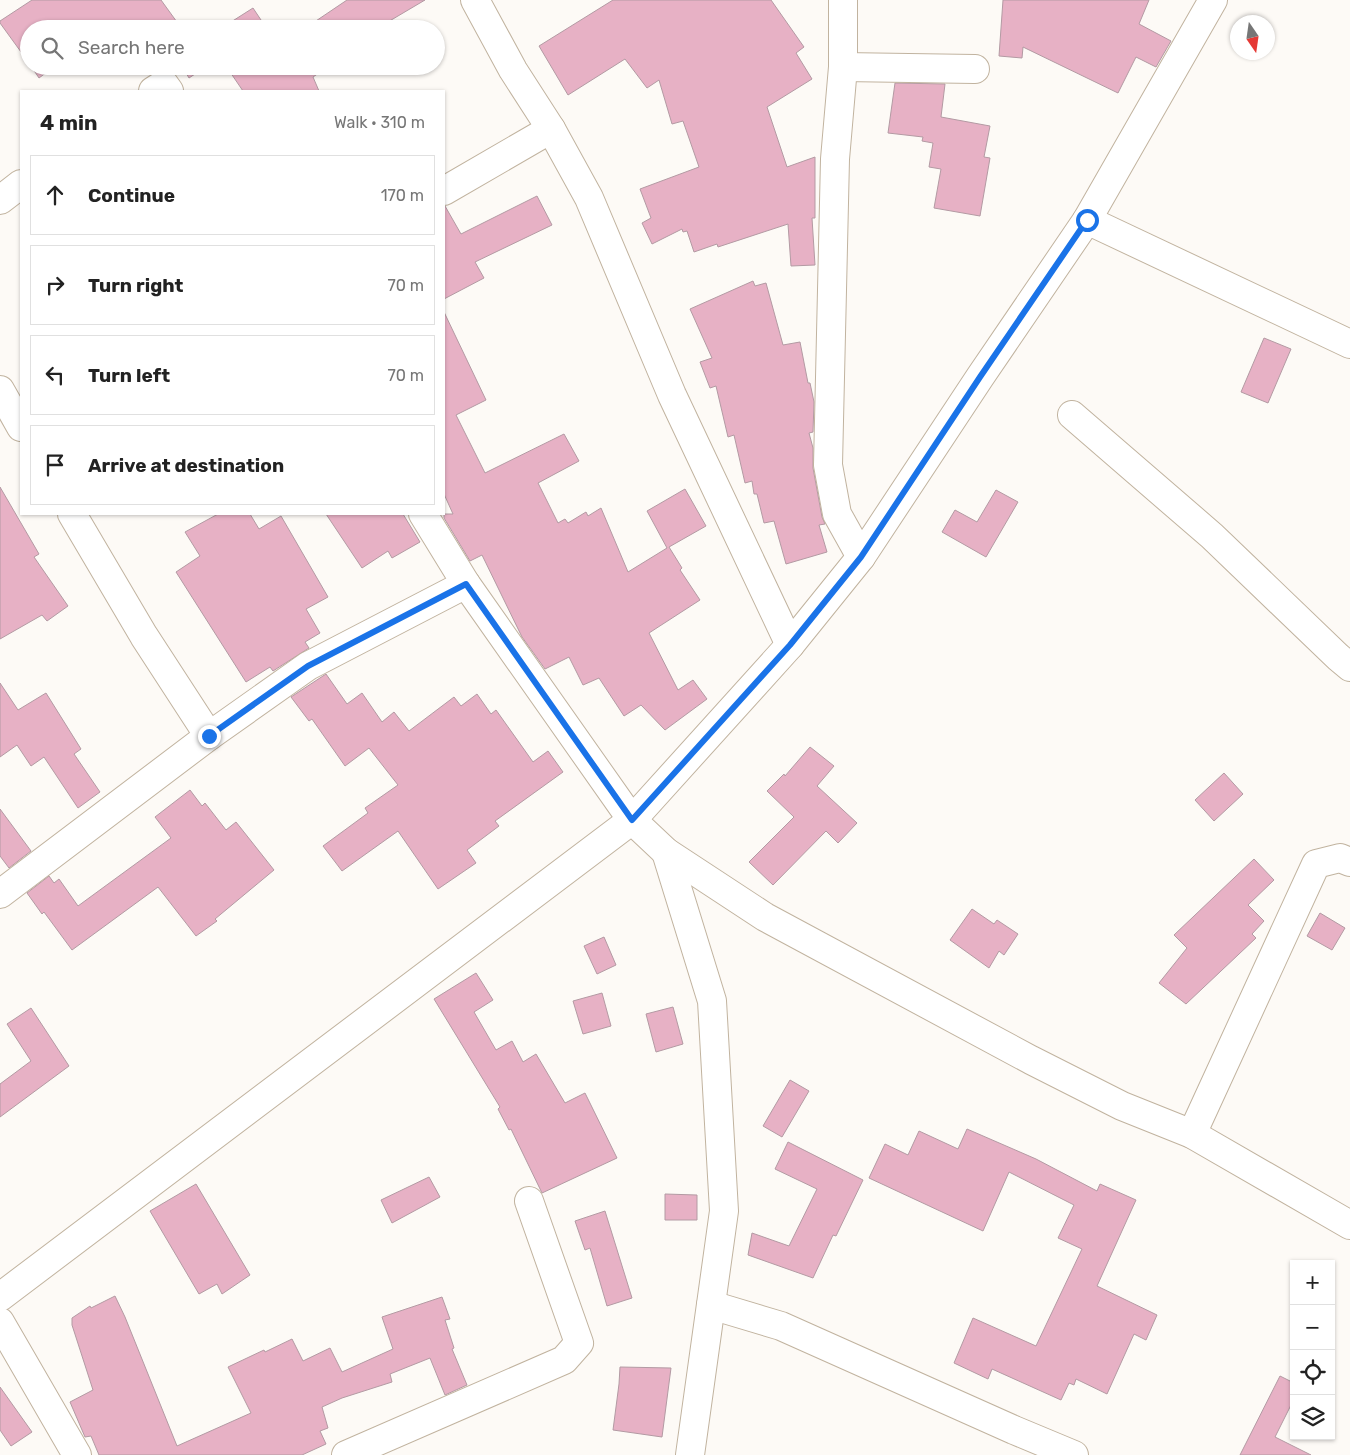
<!DOCTYPE html>
<meta charset="utf-8">
<style>
:root{--surface:#fff;--page:#f2f2f2;--text:#222;--muted:#767676;--line:#e0e0e0}
body{margin:0;font-family:Rubik,sans-serif;background:var(--page);color:var(--text)}
.controls{position:absolute;right:15px;bottom:15px;display:grid;overflow:hidden;border-radius:0px;box-shadow:0 1px 4px #0004}
.controls button{width:45px;height:45px;display:grid;place-items:center;padding:0;border:0;border-bottom:1px solid var(--line);background:var(--surface);color:var(--text);font:25px sans-serif}
.compass{position:absolute;left:1230px;top:15px;width:45px;height:45px;border-radius:50%;background:var(--surface);box-shadow:0 1px 4px #0004;rotate:167deg}
.stop{position:absolute;width:15px;height:15px;margin:-11px;border:4px solid #1a73e8;border-radius:50%;background:#fff}
.stop.end{background:#1a73e8;border-color:#fff;box-shadow:0 1px 5px #0008}
.list{margin:0;padding:0;list-style:none}
h2{display:flex;justify-content:space-between;align-items:center;height:65px;margin:0;padding:0 20px;font-size:21px}
h2 small{font-size:16px;font-weight:400;color:var(--muted)}
.list li{display:grid;grid-template-columns:32px 1fr auto;gap:15px;align-items:center;box-sizing:border-box;height:80px;margin:0 10px 10px;padding:0 10px;border:1px solid var(--line);border-radius:0px}
.list b{display:block;font-size:19px;white-space:nowrap}
.list em{font-size:16px;font-style:normal;color:var(--muted)}
.icon{flex:none;width:28px;height:28px;fill:none;stroke:currentColor;stroke-width:2;stroke-linecap:round;stroke-linejoin:round}
.map{position:relative;flex:none;width:1350px;height:1455px;overflow:hidden}
.search{position:absolute;background:var(--surface);box-shadow:0 1px 4px #0004;left:20px;top:20px;width:425px;height:55px;display:flex;align-items:center;gap:12px;box-sizing:border-box;padding:0 18px;border-radius:28px;color:var(--muted);font-size:19px}
.panel{position:absolute;background:var(--surface);box-shadow:0 1px 4px #0004;left:20px;top:90px;width:425px;height:425px;border-radius:0px}
.map>svg:first-child{display:block}
.building{fill:#e7b1c5;stroke:#b39aa3}
.lines{fill:none;stroke-linecap:round;stroke-linejoin:round}
.minor-casing{stroke:#c1b39f;stroke-width:30}
.minor{stroke:#fff;stroke-width:28}
.route{stroke:#1a73e8;stroke-width:6}
</style>
<div class="map">
<svg width="1350" height="1455" viewBox="0 0 1350 1455">
<rect width="100%" height="100%" fill="#fdfaf6"/>
<g class="building">
<path d="M 32,0 L 161,0 L 182,29 L 29,29 L 29,63 L 0,23 L 0,21 Z"/>
<path d="M 347,0 L 425,0 L 376,29 L 304,29 Z"/>
<path d="M 613,0 L 771,0 L 804,47 L 796,53 L 812,79 L 767,107 L 787,167 L 815,157 L 815,218 L 812,218 L 815,265 L 791,266 L 788,224 L 718,247 L 717,244 L 694,252 L 687,231 L 683,232 L 682,229 L 652,244 L 642,223 L 651,218 L 640,189 L 699,167 L 683,121 L 672,124 L 659,80 L 647,88 L 625,59 L 568,95 L 539,46 Z"/>
<path d="M 1003,0 L 1149,0 L 1139,24 L 1171,41 L 1156,67 L 1136,57 L 1118,93 L 1023,47 L 1022,58 L 999,56 Z"/>
<path d="M 253,8 L 267,29 L 220,29 Z"/>
<path d="M 31,66 L 55,66 L 39,78 Z"/>
<path d="M 182,66 L 207,66 L 189,78 Z"/>
<path d="M 226,66 L 329,66 L 313,77 L 319,91 L 243,91 Z"/>
<path d="M 895,83 L 945,84 L 941,117 L 990,126 L 984,157 L 990,158 L 980,216 L 934,208 L 941,169 L 929,167 L 933,143 L 922,141 L 923,137 L 888,133 Z"/>
<path d="M 537,196 L 552,225 L 475,262 L 484,278 L 444,299 L 444,207 L 445,206 L 461,234 Z"/>
<path d="M 753,281 L 755,286 L 766,283 L 783,345 L 800,342 L 808,383 L 810,383 L 814,402 L 813,432 L 809,433 L 813,448 L 813,468 L 822,517 L 825,524 L 819,525 L 827,552 L 786,564 L 774,521 L 764,523 L 757,494 L 754,494 L 752,481 L 745,483 L 734,435 L 728,437 L 716,386 L 710,388 L 700,362 L 712,358 L 690,309 Z"/>
<path d="M 444,312 L 486,400 L 456,415 L 485,473 L 564,434 L 579,461 L 538,483 L 558,523 L 565,519 L 568,523 L 586,512 L 588,516 L 601,508 L 628,572 L 667,548 L 647,511 L 685,489 L 706,526 L 669,547 L 682,568 L 680,570 L 700,600 L 649,633 L 678,690 L 693,680 L 707,699 L 665,730 L 641,705 L 624,716 L 599,678 L 583,685 L 569,657 L 545,669 L 522,637 L 482,555 L 470,561 L 444,518 L 444,514 L 453,514 L 444,494 Z"/>
<path d="M 1264,338 L 1291,349 L 1268,403 L 1241,392 Z"/>
<path d="M 0,487 L 39,554 L 34,557 L 68,606 L 47,621 L 42,615 L 0,639 Z"/>
<path d="M 996,490 L 1018,502 L 986,557 L 942,532 L 955,510 L 977,522 Z"/>
<path d="M 218,514 L 250,514 L 259,529 L 281,516 L 328,597 L 306,609 L 320,633 L 305,642 L 309,648 L 273,671 L 270,667 L 246,682 L 176,572 L 200,556 L 185,532 Z"/>
<path d="M 326,514 L 403,514 L 420,542 L 392,558 L 388,551 L 362,568 Z"/>
<path d="M 326,674 L 347,704 L 362,693 L 382,722 L 394,712 L 409,731 L 454,697 L 461,706 L 477,694 L 491,714 L 496,710 L 533,762 L 548,751 L 563,772 L 495,821 L 499,826 L 467,850 L 476,863 L 438,889 L 398,831 L 342,871 L 323,846 L 368,813 L 365,808 L 398,785 L 369,748 L 345,766 L 312,719 L 309,721 L 291,697 Z"/>
<path d="M 0,683 L 18,710 L 46,693 L 81,749 L 74,754 L 100,792 L 78,808 L 44,757 L 31,766 L 17,745 L 0,757 Z"/>
<path d="M 810,747 L 834,766 L 817,786 L 857,823 L 838,843 L 826,831 L 773,885 L 749,862 L 794,817 L 767,791 L 784,774 L 785,776 Z"/>
<path d="M 1224,773 L 1243,794 L 1214,821 L 1195,800 Z"/>
<path d="M 190,790 L 202,806 L 205,803 L 226,830 L 236,822 L 274,870 L 215,919 L 217,921 L 196,936 L 158,887 L 72,950 L 44,912 L 42,914 L 27,893 L 49,876 L 54,883 L 59,879 L 78,906 L 171,838 L 155,817 Z"/>
<path d="M 0,809 L 31,851 L 9,868 L 0,856 Z"/>
<path d="M 1254,859 L 1274,880 L 1248,905 L 1264,921 L 1252,934 L 1256,938 L 1186,1004 L 1159,983 L 1187,948 L 1174,935 Z"/>
<path d="M 972,909 L 994,924 L 997,920 L 1018,934 L 1004,955 L 999,951 L 989,968 L 950,940 Z"/>
<path d="M 1320,913 L 1345,928 L 1332,950 L 1307,936 Z"/>
<path d="M 604,937 L 616,965 L 597,974 L 584,946 Z"/>
<path d="M 476,973 L 493,1000 L 474,1012 L 496,1050 L 512,1041 L 523,1062 L 536,1054 L 565,1103 L 585,1093 L 617,1158 L 542,1193 L 511,1129 L 509,1130 L 498,1109 L 500,1107 L 434,999 Z"/>
<path d="M 602,993 L 611,1026 L 583,1034 L 573,1001 Z"/>
<path d="M 673,1007 L 683,1044 L 656,1052 L 646,1014 Z"/>
<path d="M 31,1008 L 69,1066 L 0,1117 L 0,1084 L 31,1061 L 7,1024 Z"/>
<path d="M 790,1080 L 809,1091 L 782,1137 L 763,1126 Z"/>
<path d="M 967,1129 L 1036,1159 L 1097,1191 L 1100,1184 L 1136,1200 L 1097,1286 L 1157,1315 L 1146,1340 L 1134,1334 L 1107,1394 L 1076,1379 L 1074,1385 L 1069,1383 L 1061,1400 L 992,1369 L 988,1379 L 954,1363 L 973,1318 L 1036,1346 L 1082,1249 L 1058,1238 L 1074,1205 L 1009,1172 L 983,1231 L 869,1178 L 885,1144 L 908,1155 L 919,1131 L 958,1149 Z"/>
<path d="M 788,1142 L 863,1180 L 836,1236 L 833,1235 L 813,1278 L 748,1255 L 752,1233 L 789,1246 L 817,1189 L 775,1169 Z"/>
<path d="M 429,1177 L 440,1197 L 392,1223 L 381,1200 Z"/>
<path d="M 196,1184 L 250,1275 L 222,1294 L 217,1284 L 199,1294 L 150,1211 Z"/>
<path d="M 665,1194 L 697,1195 L 697,1220 L 665,1220 Z"/>
<path d="M 605,1211 L 632,1298 L 607,1306 L 590,1248 L 585,1250 L 575,1221 Z"/>
<path d="M 115,1296 L 125,1317 L 177,1446 L 251,1413 L 228,1367 L 264,1350 L 265,1352 L 292,1339 L 303,1361 L 330,1348 L 342,1372 L 393,1349 L 382,1317 L 442,1297 L 450,1319 L 445,1320 L 454,1348 L 452,1349 L 467,1385 L 445,1395 L 430,1358 L 390,1374 L 392,1382 L 342,1398 L 322,1407 L 328,1428 L 320,1431 L 326,1444 L 302,1455 L 99,1455 L 91,1436 L 85,1437 L 70,1402 L 93,1390 L 72,1325 L 72,1318 L 90,1306 L 91,1308 Z"/>
<path d="M 620,1367 L 671,1368 L 662,1437 L 613,1430 L 619,1384 Z"/>
<path d="M 1280,1376 L 1294,1383 L 1294,1399 L 1275,1437 L 1311,1455 L 1240,1455 Z"/>
<path d="M 0,1387 L 32,1432 L 11,1446 L 0,1430 Z"/>
</g>
<g class="lines">
<g class="minor-casing">
<g id="minor">
<path d="M 475,0 L 513,70 L 551,129 L 589,198 L 672,395 L 790,645"/>
<path d="M 843,0 L 843,67 L 835,159 L 828,465 L 837,514 L 861,557"/>
<path d="M 843,67 L 975,69"/>
<path d="M 153,91 L 164,84 L 169,91"/>
<path d="M 444,191 L 551,129"/>
<path d="M 0,200 L 21,184"/>
<path d="M 1087,220 L 1350,344"/>
<path d="M 0,390 L 21,427"/>
<path d="M 1072,415 L 1212,536 L 1338,657 L 1350,667"/>
<path d="M 72,514 L 144,636 L 209,736"/>
<path d="M 423,514 L 466,584"/>
<path d="M 666,852 L 712,1001 L 724,1211 L 690,1455"/>
<path d="M 0,894 L 209,736 L 308,666 L 466,584 L 632,820 L 666,852 L 765,917 L 1031,1060 L 1122,1106 L 1192,1134 L 1350,1225"/>
<path d="M 1192,1134 L 1316,864 L 1340,858 L 1350,862"/>
<path d="M 0,1297 L 632,820 L 790,645 L 861,557 L 980,377 L 1087,220 L 1213,0"/>
<path d="M 711,1305 L 781,1326 L 1014,1430 L 1074,1455"/>
<path d="M 0,1322 L 77,1455"/>
<path d="M 346,1455 L 564,1360 L 579,1343 L 529,1201"/>
</g>
</g>
<use href="#minor" class="minor"/>
</g>
<g class="lines">
<path class="route" d="M 209,736 L 308,666 L 466,584 L 632,820 L 790,645 L 861,557 L 980,377 L 1087,220"/>
</g>
</svg>
<div class="controls">
<button>+</button>
<button>−</button>
<button><svg class="icon" aria-label="locate" viewBox="0 0 24 24"><circle cx="12" cy="12" r="6"/><path d="M12 2v4M12 18v4M2 12h4M18 12h4"/></svg></button>
<button><svg class="icon" aria-label="layers" viewBox="0 0 24 24"><path d="M12 4l9 5-9 5-9-5zM3 14l9 5 9-5"/></svg></button>
</div>
<svg class="compass" viewBox="-18 -18 36 36"><path d="M0-13l5 13h-10z" fill="#e53935"/><path d="M0 13l5-13h-10z" fill="#767676"/></svg>
<div class="stop" style="left:1087px;top:220px"></div>
<div class="stop end" style="left:209px;top:736px"></div>
<div class="search"><svg class="icon" aria-label="search" viewBox="0 0 24 24"><circle cx="10" cy="10" r="6"/><path d="M15 15l6 6"/></svg>Search here</div>
<section class="panel">
<h2>4 min<small>Walk · 310 m</small></h2>
<ul class="list">
<li><svg class="icon" aria-label="ahead" viewBox="0 0 24 24"><path d="M12 20V5M6 11l6-6 6 6"/></svg><div><b>Continue</b></div><em>170 m</em></li>
<li><svg class="icon" aria-label="right" viewBox="0 0 24 24"><path d="M7 20v-9h11M14 6l5 5-5 5"/></svg><div><b>Turn right</b></div><em>70 m</em></li>
<li><svg class="icon" aria-label="left" viewBox="0 0 24 24"><path d="M17 20v-9H6M10 6l-5 5 5 5"/></svg><div><b>Turn left</b></div><em>70 m</em></li>
<li><svg class="icon" aria-label="arrive" viewBox="0 0 24 24"><path d="M6 21V4h12l-3 4 3 4H6"/></svg><div><b>Arrive at destination</b></div></li>
</ul>
</section>
</div>
